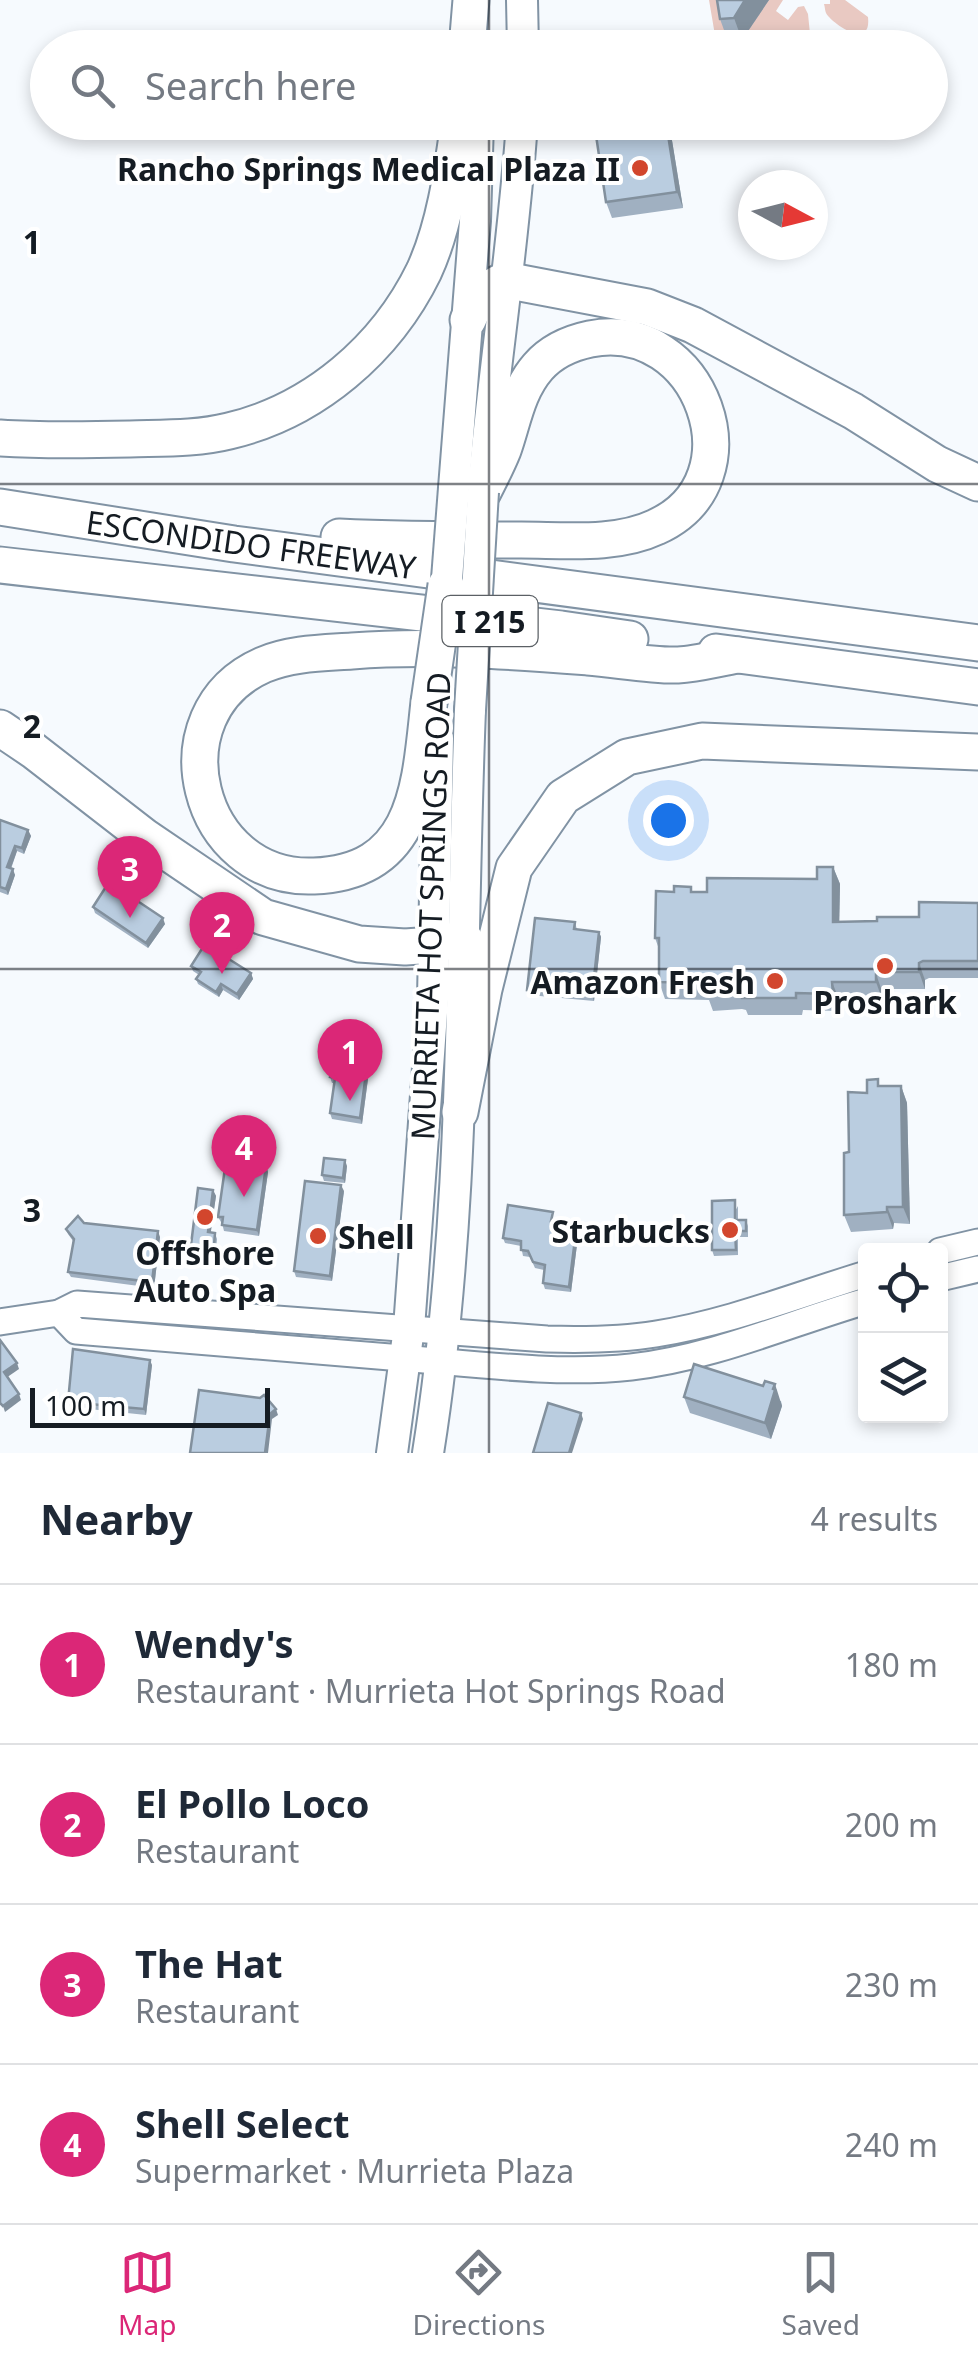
<!DOCTYPE html>
<meta charset="utf-8">
<style>
:root{--surface:#fff;--page:#f6f6f7;--text:#1f2937;--muted:#747a83;--line:#e0e1e3;--accent:#db2777}
body{margin:0;font-family:"Noto Sans",sans-serif;background:var(--page);color:var(--text)}
.controls{position:absolute;right:30px;bottom:30px;display:grid;overflow:hidden;border-radius:10px;box-shadow:0 5px 15px #0003}
.controls button{width:90px;height:90px;display:grid;place-items:center;padding:0;border:0;border-bottom:2px solid var(--line);background:var(--surface);color:var(--text);font:50px sans-serif}
.compass{position:absolute;left:738px;top:170px;width:90px;height:90px;border-radius:50%;background:var(--surface);box-shadow:0 5px 15px #0003;rotate:97deg}
.scale{position:absolute;left:30px;bottom:25px;width:240px;box-sizing:border-box;padding-left:10px;border:5px solid #151c23;border-top:0;font-size:28px;line-height:35px;white-space:nowrap;color:#151c23;-webkit-text-stroke:8px #fff;paint-order:stroke}
.you{position:absolute;left:668px;top:820px;width:35px;height:35px;margin:-25px;border:8px solid #fff;border-radius:50%;background:#1a73e8;box-shadow:0 0 0 15px #1a73e833}
.badge{display:grid;place-items:center;width:65px;height:65px;border-radius:50%;background:var(--accent);color:#fff;font-size:32px;font-weight:700}
.pin{position:absolute;translate:-50% -82px;filter:drop-shadow(0 2px 5px #0008)}
.pin::after{content:'';position:absolute;top:52px;width:35px;height:30px;background:inherit;clip-path:polygon(0 0,100% 0,50% 100%)}
.list{margin:0;padding:0;list-style:none}
h2{display:flex;justify-content:space-between;align-items:center;height:130px;margin:0;padding:0 40px;font-size:42px}
h2 small{font-size:32px;font-weight:400;color:var(--muted)}
.list li{display:grid;grid-template-columns:65px 1fr auto;gap:30px;align-items:center;box-sizing:border-box;height:160px;padding:0 40px;border-top:2px solid var(--line)}
.list b{display:block;font-size:38px;white-space:nowrap}
.list p{margin:0;font-size:32px;white-space:nowrap;color:var(--muted)}
.list em{font-size:32px;font-style:normal;color:var(--muted)}
.icon{flex:none;width:55px;height:55px;fill:none;stroke:currentColor;stroke-width:2;stroke-linecap:round;stroke-linejoin:round}
.map{position:relative;flex:none;width:978px;height:1453px;overflow:hidden}
.search{position:absolute;background:var(--surface);box-shadow:0 5px 15px #0003;left:30px;right:30px;top:30px;height:110px;display:flex;align-items:center;gap:25px;box-sizing:border-box;padding:0 35px;border-radius:55px;color:var(--muted);font-size:38px}
.sheet{height:770px;background:var(--surface)}
nav{display:flex;justify-content:space-around;align-items:center;box-sizing:border-box;height:140px;border-top:2px solid var(--line);background:var(--surface);font-size:28px;color:var(--muted)}
nav a{display:grid;justify-items:center;gap:5px}
nav .on{color:var(--accent)}
.map>svg:first-child{display:block}
.green{fill:#e9c9c2}
.lines{fill:none;stroke-linecap:round;stroke-linejoin:round}
.minor-casing{stroke:#8193a4;stroke-width:29}
.major-casing{stroke:#8193a4;stroke-width:34}
.highway-casing{stroke:#8193a4;stroke-width:39}
.minor{stroke:#fff;stroke-width:25}
.major{stroke:#fff;stroke-width:30}
.highway{stroke:#fff;stroke-width:35}
.major-bridge-casing{stroke:#8193a4;stroke-width:34;stroke-linecap:butt}
.highway-bridge-casing{stroke:#8193a4;stroke-width:39;stroke-linecap:butt}
.major-bridge{stroke:#fff;stroke-width:30}
.highway-bridge{stroke:#fff;stroke-width:35}
.wall{fill:#a0b0c1}
.shaded-wall{fill:#82909d}
.building{fill:#bacde0;stroke:#82909d;stroke-width:2.5}
.grid{fill:none;stroke:#151c23;stroke-width:2.5;stroke-opacity:0.55}
.poi-dot{fill:#d2462d;stroke:#fff;stroke-width:4}
.labels{text-anchor:middle;dominant-baseline:central;stroke-width:8;stroke-linejoin:round;paint-order:stroke}
.shield{fill:#fff;stroke:#5b6065;stroke-width:2.5}
.shield-label{font-size:30px;font-weight:bold;fill:#151c23}
.poi-label{font-size:32px;font-weight:bold;fill:#151c23;stroke:#fff;text-anchor:end}
.street-label{font-size:32px;fill:#151c23;stroke:#fff}
.grid-label{font-size:32px;text-anchor:middle;font-weight:bold;fill:#151c23;stroke:#fff;stroke-width:8;stroke-linejoin:round;paint-order:stroke}
</style>
<div class="map">
<svg width="978" height="1453" viewBox="0 0 978 1453">
<rect width="100%" height="100%" fill="#f6fafe"/>
<g class="green">
<path d="M 709,0 L 783,0 L 776,11 L 788,20 L 798,7 L 804,6 L 808,14 L 810,34 L 816,35 L 817,45 L 822,45 L 823,47 L 717,47 Z"/>
<path d="M 830,0 L 845,0 L 868,17 C 872,51 832,24 826,13 C 825,11 825,7 824,4 L 830,4 Z"/>
</g>
<g class="lines">
<g class="minor-casing">
<g id="minor">
<path d="M 940,1251 L 978,1242"/>
<path d="M 940,1278 L 978,1269"/>
<path d="M 59,1313 L 76,1331 C 185,1340 293,1349 402,1358 C 475,1364 559,1375 631,1367 C 712,1358 788,1324 866,1301"/>
<path d="M 0,1322 L 59,1313 L 77,1304 L 547,1339 C 583,1340 619,1340 656,1334 C 727,1323 797,1295 866,1274"/>
</g>
</g>
<g class="major-casing">
<g id="major">
<path d="M 522,0 L 523,48"/>
<path d="M 484,479 C 495,360 514,242 522,122"/>
<path d="M 454,488 L 475,221 L 478,122"/>
<path d="M 392,1453 L 409,1328 L 433,999 L 438,738"/>
<path d="M 428,1453 C 467,1208 460,958 470,710"/>
</g>
</g>
<g class="highway-casing">
<g id="highway">
<path d="M 467,48 L 471,0"/>
<path d="M 468,320 C 478,298 482,290 505,280 L 647,307 L 693,325 L 853,411 L 937,464 L 978,483"/>
<path d="M 0,438 C 44,441 87,440 130,439 C 163,438 197,439 229,431 C 314,411 386,349 424,271 C 445,225 452,172 459,122"/>
<path d="M 0,507 L 234,544 L 978,643"/>
<path d="M 339,537 C 400,540 460,540 521,540 C 564,540 616,546 656,527 C 761,480 701,317 590,339 C 571,343 551,352 538,367 C 517,391 513,422 503,450 C 497,465 490,478 483,492"/>
<path d="M 0,565 L 561,629 L 630,639"/>
<path d="M 716,652 L 978,687"/>
<path d="M 429,702 C 420,782 419,872 314,876 C 196,881 154,713 263,665 C 291,653 323,653 352,651 C 431,645 509,651 588,657 C 615,659 653,666 678,665 C 698,664 719,658 738,655"/>
<path d="M 0,728 L 34,751 L 145,837 L 263,917 L 359,944 L 405,947 L 434,945 L 464,938"/>
<path d="M 460,1112 L 484,989 L 514,868 L 563,797 L 627,757 L 702,741 L 978,752"/>
</g>
</g>
<use href="#minor" class="minor"/>
<use href="#major" class="major"/>
<use href="#highway" class="highway"/>
<g class="major-bridge-casing">
<g id="major-bridge">
<path d="M 445,605 L 454,488"/>
<path d="M 470,710 L 483,492"/>
</g>
</g>
<g class="highway-bridge-casing">
<path id="highway-bridge" d="M 429,702 L 446,585"/>
</g>
<use href="#major-bridge" class="major-bridge"/>
<use href="#highway-bridge" class="highway-bridge"/>
</g>
<g class="wall">
<path d="M 717,0 L 769,0 L 742,40 L 728,41 L 720,19 Z"/>
<path d="M 594,122 L 669,122 L 683,208 L 612,218 L 606,202 Z"/>
<path d="M 0,820 L 28,830 L 31,836 L 24,854 L 17,851 L 11,869 L 15,875 L 8,895 L 0,892 Z"/>
<path d="M 833,867 L 840,884 L 839,921 L 877,921 L 919,917 L 978,903 L 978,978 L 929,978 L 925,980 L 925,989 L 886,989 L 882,991 L 882,999 L 839,999 L 839,1011 L 803,1010 L 802,1015 L 748,1015 L 746,1010 L 742,1009 L 713,1011 L 709,1000 L 665,999 L 659,982 L 659,949 L 655,938 L 674,892 L 707,892 L 817,879 Z"/>
<path d="M 93,907 L 165,924 L 148,948 L 95,913 Z"/>
<path d="M 575,922 L 577,930 L 599,932 L 601,937 L 594,1001 L 529,995 L 527,990 Z"/>
<path d="M 191,966 L 251,973 L 253,979 L 239,1000 L 223,990 L 219,997 L 198,984 L 196,979 L 199,975 L 193,971 Z"/>
<path d="M 363,1053 L 361,1065 L 367,1066 L 369,1071 L 362,1124 L 332,1119 L 330,1113 L 334,1083 L 332,1083 L 330,1077 Z"/>
<path d="M 881,1086 L 901,1086 L 907,1103 L 910,1224 L 894,1223 L 893,1229 L 851,1232 L 844,1215 L 867,1093 Z"/>
<path d="M 266,1166 L 268,1172 L 259,1236 L 224,1231 L 222,1223 L 221,1222 L 218,1217 Z"/>
<path d="M 347,1166 L 345,1183 L 324,1181 L 322,1175 Z"/>
<path d="M 213,1190 L 216,1196 L 210,1233 L 215,1233 L 217,1239 L 216,1251 L 210,1250 L 210,1253 L 193,1250 L 191,1245 Z"/>
<path d="M 344,1191 L 332,1281 L 296,1277 L 294,1271 Z"/>
<path d="M 738,1206 L 738,1220 L 746,1220 L 748,1226 L 748,1237 L 738,1237 L 738,1255 L 714,1256 L 712,1250 Z"/>
<path d="M 555,1218 L 554,1221 L 579,1229 L 571,1292 L 545,1289 L 543,1283 L 544,1270 L 535,1268 L 530,1257 L 523,1256 L 521,1246 L 505,1243 L 503,1238 Z"/>
<path d="M 84,1223 L 160,1237 L 154,1288 L 71,1277 L 68,1272 L 73,1241 L 68,1234 L 66,1229 Z"/>
<path d="M 152,1365 L 146,1415 L 70,1407 L 68,1402 Z"/>
<path d="M 684,1397 L 781,1401 L 782,1406 L 771,1439 L 690,1413 Z"/>
</g>
<g class="shaded-wall">
<path d="M 745,0 L 769,0 L 742,40 L 734,18 Z"/>
<path d="M 666,122 L 669,122 L 683,208 L 677,192 Z"/>
<path d="M 28,830 L 31,836 L 24,854 L 22,848 Z"/>
<path d="M 15,846 L 17,851 L 9,873 L 7,867 Z"/>
<path d="M 833,867 L 840,884 L 839,938 L 833,922 Z"/>
<path d="M 13,869 L 15,875 L 8,895 L 6,889 Z"/>
<path d="M 163,918 L 165,924 L 148,948 L 146,943 Z"/>
<path d="M 599,932 L 601,937 L 594,1001 L 592,996 Z"/>
<path d="M 919,963 L 925,980 L 925,989 L 919,972 Z"/>
<path d="M 251,973 L 253,979 L 239,1000 L 237,994 Z"/>
<path d="M 876,974 L 882,991 L 882,999 L 876,982 Z"/>
<path d="M 832,982 L 839,999 L 839,1011 L 833,994 Z"/>
<path d="M 221,984 L 223,990 L 219,997 L 216,992 Z"/>
<path d="M 367,1066 L 369,1071 L 362,1124 L 360,1118 Z"/>
<path d="M 901,1086 L 907,1103 L 910,1224 L 903,1207 Z"/>
<path d="M 345,1160 L 347,1166 L 345,1183 L 343,1178 Z"/>
<path d="M 266,1166 L 268,1172 L 259,1236 L 257,1230 Z"/>
<path d="M 341,1185 L 344,1191 L 332,1281 L 330,1276 Z"/>
<path d="M 213,1190 L 216,1196 L 210,1238 L 208,1232 Z"/>
<path d="M 887,1207 L 894,1223 L 893,1229 L 887,1212 Z"/>
<path d="M 577,1223 L 579,1229 L 571,1292 L 569,1287 Z"/>
<path d="M 158,1231 L 160,1237 L 154,1288 L 152,1282 Z"/>
<path d="M 150,1360 L 152,1365 L 146,1415 L 144,1409 Z"/>
<path d="M 17,1363 L 19,1369 L 6,1378 L 4,1372 Z"/>
<path d="M 775,1384 L 782,1406 L 771,1439 L 765,1423 Z"/>
<path d="M 19,1394 L 21,1400 L 5,1412 L 3,1406 Z"/>
<path d="M 276,1409 L 278,1415 L 272,1419 L 268,1453 L 265,1453 L 270,1414 Z"/>
<path d="M 581,1413 L 583,1419 L 572,1453 L 569,1453 Z"/>
</g>
<g class="building">
<path d="M 717,0 L 745,0 L 734,18 L 720,19 Z"/>
<path d="M 594,122 L 666,122 L 677,192 L 606,202 Z"/>
<path d="M 0,820 L 28,830 L 22,848 L 15,846 L 7,867 L 13,869 L 6,889 L 0,887 Z"/>
<path d="M 817,867 L 833,867 L 833,922 L 877,921 L 877,917 L 919,917 L 919,902 L 978,903 L 978,961 L 923,961 L 919,963 L 919,972 L 879,972 L 876,974 L 876,982 L 832,982 L 833,994 L 796,993 L 796,998 L 742,998 L 742,994 L 736,992 L 707,994 L 707,983 L 659,982 L 659,938 L 655,938 L 656,891 L 674,892 L 674,886 L 691,887 L 691,892 L 707,892 L 707,878 L 817,879 Z"/>
<path d="M 109,882 L 163,918 L 146,943 L 93,907 Z"/>
<path d="M 535,918 L 575,922 L 574,929 L 599,932 L 592,996 L 527,990 Z"/>
<path d="M 205,944 L 251,973 L 237,994 L 221,984 L 216,992 L 196,979 L 201,972 L 191,966 Z"/>
<path d="M 343,1045 L 361,1047 L 358,1064 L 367,1066 L 360,1118 L 330,1113 L 335,1078 L 330,1077 L 334,1049 L 342,1050 Z"/>
<path d="M 878,1079 L 878,1086 L 901,1086 L 903,1207 L 887,1207 L 887,1212 L 844,1215 L 844,1153 L 849,1152 L 848,1092 L 867,1093 L 867,1080 Z"/>
<path d="M 324,1158 L 345,1160 L 343,1178 L 322,1175 Z"/>
<path d="M 226,1161 L 266,1166 L 257,1230 L 222,1225 L 223,1217 L 218,1217 Z"/>
<path d="M 305,1181 L 341,1185 L 330,1276 L 294,1271 Z"/>
<path d="M 198,1188 L 213,1190 L 208,1232 L 215,1233 L 214,1245 L 208,1244 L 208,1247 L 191,1245 Z"/>
<path d="M 735,1200 L 735,1220 L 746,1220 L 746,1231 L 735,1231 L 736,1250 L 712,1250 L 712,1201 Z"/>
<path d="M 508,1205 L 553,1212 L 551,1221 L 577,1223 L 569,1287 L 543,1283 L 545,1265 L 533,1262 L 528,1251 L 521,1250 L 521,1241 L 503,1238 Z"/>
<path d="M 78,1216 L 84,1223 L 158,1231 L 152,1282 L 68,1272 L 74,1239 L 66,1229 Z"/>
<path d="M 0,1340 L 17,1363 L 4,1372 L 19,1394 L 3,1406 L 0,1403 Z"/>
<path d="M 73,1349 L 150,1360 L 144,1409 L 68,1402 Z"/>
<path d="M 694,1364 L 763,1386 L 765,1381 L 775,1384 L 773,1389 L 775,1390 L 765,1423 L 684,1397 Z"/>
<path d="M 199,1390 L 260,1398 L 264,1395 L 276,1409 L 270,1414 L 265,1453 L 190,1453 Z"/>
<path d="M 548,1403 L 581,1413 L 569,1453 L 533,1453 Z"/>
</g>
<path class="grid" d="M 489,0 L 489,48M 489,122 L 489,1453M 0,484 L 978,484M 0,969 L 978,969"/>
<g class="poi-dot">
<circle cx="640" cy="168" r="10"/>
<circle cx="885" cy="966" r="10"/>
<circle cx="775" cy="981" r="10"/>
<circle cx="205" cy="1217" r="10"/>
<circle cx="730" cy="1230" r="10"/>
<circle cx="318" cy="1236" r="10"/>
</g>
<g class="labels">
<rect class="shield" x="442.5" y="596" width="95" height="50" rx="8"/>
<g class="shield-label">
<text x="490" y="621">I 215</text>
</g>
<g class="poi-label">
<text x="620" y="168">Rancho Springs Medical Plaza II</text>
<text x="755" y="981">Amazon Fresh</text>
<text x="885" y="1001" text-anchor="middle">Proshark</text>
<text x="710" y="1230">Starbucks</text>
<text x="338" y="1236" text-anchor="start">Shell</text>
<text x="205" y="1252" text-anchor="middle">Offshore<tspan x="205" dy="37">Auto Spa</tspan></text>
</g>
<g class="street-label">
<text transform="translate(251 544) rotate(8)">ESCONDIDO FREEWAY</text>
<text transform="translate(430 906) rotate(-88)">MURRIETA HOT SPRINGS ROAD</text>
</g>
</g>
<g class="grid-label">
<text x="32" y="254">1</text>
<text x="32" y="738">2</text>
<text x="32" y="1222">3</text>
</g>
</svg>
<div class="controls">
<button><svg class="icon" aria-label="locate" viewBox="0 0 24 24"><circle cx="12" cy="12" r="6"/><path d="M12 2v4M12 18v4M2 12h4M18 12h4"/></svg></button>
<button><svg class="icon" aria-label="layers" viewBox="0 0 24 24"><path d="M12 4l9 5-9 5-9-5zM3 14l9 5 9-5"/></svg></button>
</div>
<svg class="compass" viewBox="-18 -18 36 36"><path d="M0-13l5 13h-10z" fill="#e53935"/><path d="M0 13l5-13h-10z" fill="#747a83"/></svg>
<div class="scale">100 m</div>
<div class="you"></div>
<div class="pin badge" style="left:350px;top:1101px">1</div>
<div class="pin badge" style="left:222px;top:974px">2</div>
<div class="pin badge" style="left:130px;top:918px">3</div>
<div class="pin badge" style="left:244px;top:1197px">4</div>
<div class="search"><svg class="icon" aria-label="search" viewBox="0 0 24 24"><circle cx="10" cy="10" r="6"/><path d="M15 15l6 6"/></svg>Search here</div>
</div>
<section class="sheet">
<h2>Nearby<small>4 results</small></h2>
<ul class="list">
<li><span class="badge">1</span><div><b>Wendy's</b><p>Restaurant · Murrieta Hot Springs Road</p></div><em>180 m</em></li>
<li><span class="badge">2</span><div><b>El Pollo Loco</b><p>Restaurant</p></div><em>200 m</em></li>
<li><span class="badge">3</span><div><b>The Hat</b><p>Restaurant</p></div><em>230 m</em></li>
<li><span class="badge">4</span><div><b>Shell Select</b><p>Supermarket · Murrieta Plaza</p></div><em>240 m</em></li>
</ul>
</section>
<nav>
<a class="on"><svg class="icon" aria-label="map" viewBox="0 0 24 24"><path d="M3 6l6-2 6 2 6-2v14l-6 2-6-2-6 2zM9 4v14M15 6v14"/></svg>Map</a>
<a><svg class="icon" aria-label="directions" viewBox="0 0 24 24"><path d="M12 3l9 9-9 9-9-9zM9 14v-3h6M13 9l2 2-2 2"/></svg>Directions</a>
<a><svg class="icon" aria-label="saved" viewBox="0 0 24 24"><path d="M7 4h10v16l-5-4-5 4z"/></svg>Saved</a>
</nav>
